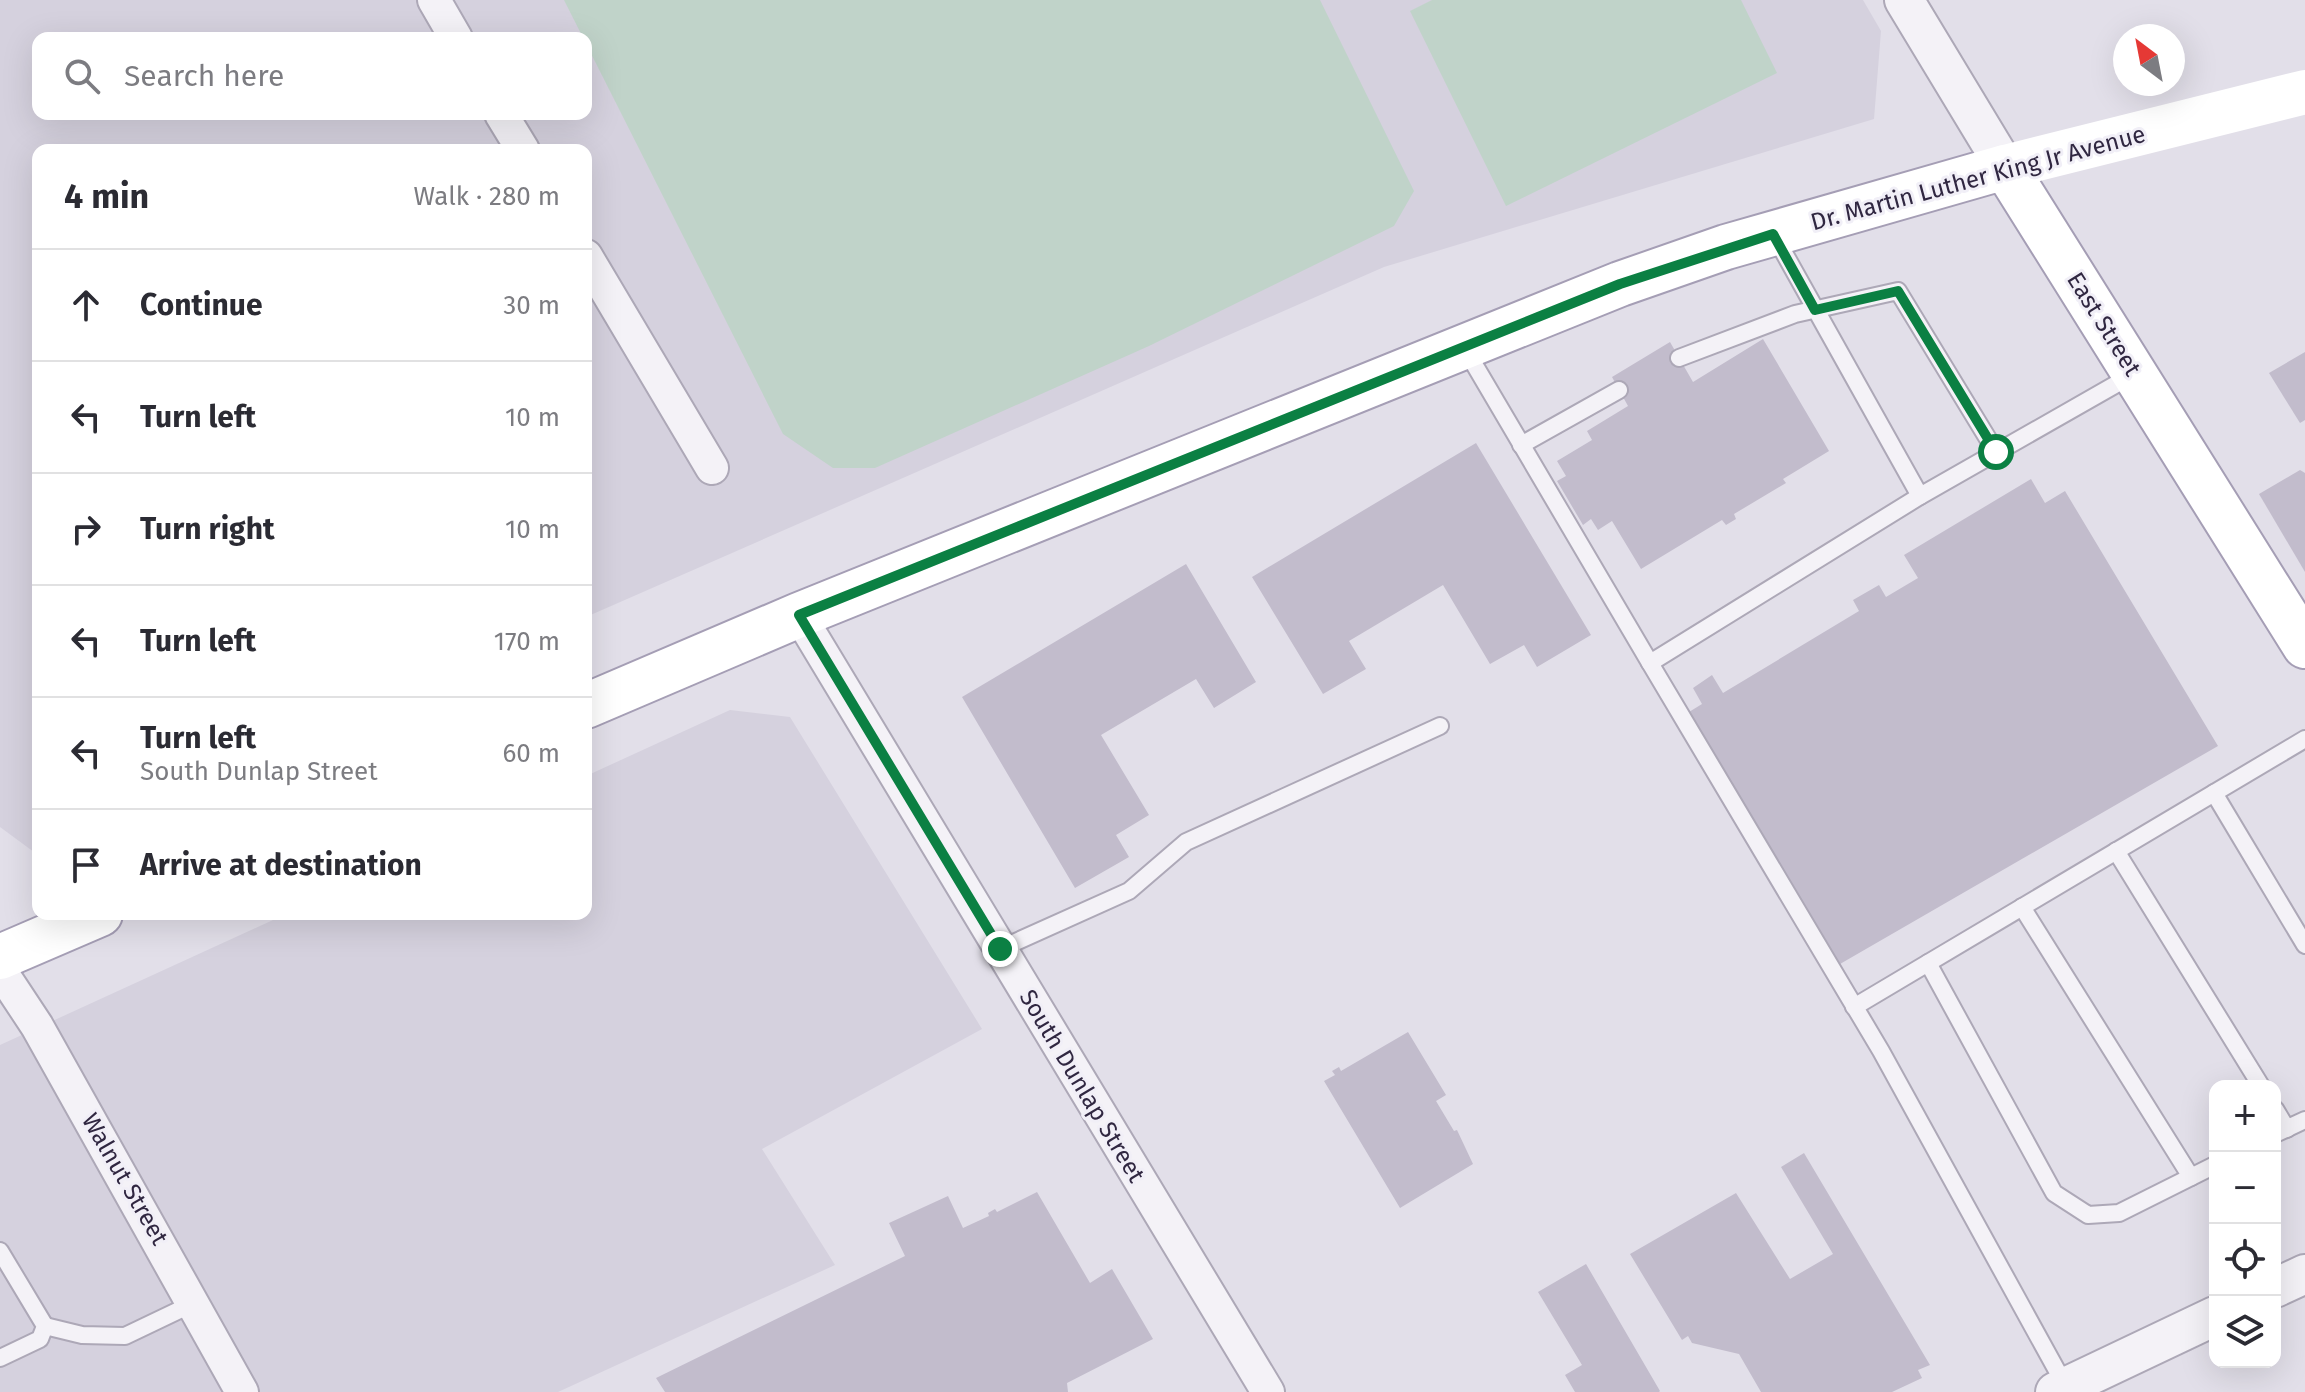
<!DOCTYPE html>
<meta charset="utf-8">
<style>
:root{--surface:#fff;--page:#f2f2f3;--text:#2b2b33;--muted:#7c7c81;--line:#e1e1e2}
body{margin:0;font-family:"Fira Sans",sans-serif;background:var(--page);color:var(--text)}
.controls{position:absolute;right:24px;bottom:24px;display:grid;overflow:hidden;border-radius:16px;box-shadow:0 8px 32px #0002}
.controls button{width:72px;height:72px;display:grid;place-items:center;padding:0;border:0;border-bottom:2px solid var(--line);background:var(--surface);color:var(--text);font:40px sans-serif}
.compass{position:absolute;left:2113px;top:24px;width:72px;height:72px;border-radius:50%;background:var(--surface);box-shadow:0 8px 32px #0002;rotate:328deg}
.stop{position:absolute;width:24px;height:24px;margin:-18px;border:6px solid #0b8043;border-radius:50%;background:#fff}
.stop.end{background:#0b8043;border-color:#fff;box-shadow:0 2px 8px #0008}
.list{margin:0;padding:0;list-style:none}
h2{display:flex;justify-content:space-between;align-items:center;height:104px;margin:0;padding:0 32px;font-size:34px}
h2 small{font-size:26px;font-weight:400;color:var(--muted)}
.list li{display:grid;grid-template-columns:52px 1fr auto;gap:24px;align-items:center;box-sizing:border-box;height:112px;padding:0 32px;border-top:2px solid var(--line)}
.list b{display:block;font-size:30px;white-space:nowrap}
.list p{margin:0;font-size:26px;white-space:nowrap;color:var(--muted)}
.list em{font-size:26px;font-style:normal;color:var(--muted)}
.icon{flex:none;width:44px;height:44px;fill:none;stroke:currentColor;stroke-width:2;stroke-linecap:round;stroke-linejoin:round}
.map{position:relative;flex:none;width:2305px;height:1392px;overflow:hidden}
.search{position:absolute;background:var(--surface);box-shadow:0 8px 32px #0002;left:32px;top:32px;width:560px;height:88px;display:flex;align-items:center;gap:20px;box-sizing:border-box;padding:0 28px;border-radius:16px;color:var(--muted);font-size:30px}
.panel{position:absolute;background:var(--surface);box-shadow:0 8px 32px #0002;left:32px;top:144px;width:560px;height:776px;border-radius:16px}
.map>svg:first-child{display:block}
.built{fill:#d5d1de;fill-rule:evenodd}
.green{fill:#c0d3c9}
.building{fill:#c2bccc}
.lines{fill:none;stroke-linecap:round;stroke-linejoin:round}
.service-casing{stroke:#ada8b7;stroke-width:20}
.minor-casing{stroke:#ada8b7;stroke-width:36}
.tertiary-casing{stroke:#ada8b7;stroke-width:42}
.primary-casing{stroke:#a59eb5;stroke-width:48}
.service{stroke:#f4f2f7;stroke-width:16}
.minor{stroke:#f4f2f7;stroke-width:32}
.tertiary{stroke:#f4f2f7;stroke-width:38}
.secondary{stroke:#fff;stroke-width:44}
.primary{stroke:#fff;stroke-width:44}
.route{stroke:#0b8043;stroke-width:10}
.labels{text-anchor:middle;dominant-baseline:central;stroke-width:6;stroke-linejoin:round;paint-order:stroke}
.street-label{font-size:24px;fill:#302741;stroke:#f1eff7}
</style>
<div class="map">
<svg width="2305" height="1392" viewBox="0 0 2305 1392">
<rect width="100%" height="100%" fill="#e2dfe9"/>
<g class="built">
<path d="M 0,0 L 1863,0 L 1881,31 L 1874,119 L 1384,267 L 586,617 L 586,150 L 38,150 L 38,855 L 0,827 ZM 38,38 L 586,38 L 586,114 L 38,114 Z"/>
<path d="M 730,710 L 790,717 L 982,1029 L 762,1149 L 835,1265 L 558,1392 L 0,1392 L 0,1045 L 286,914 L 586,914 L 586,776 Z"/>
</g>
<g class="green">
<path d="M 564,0 L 1320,0 L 1414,191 L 1394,226 L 1149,346 L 875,468 L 833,468 L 783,434 Z"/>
<path d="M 1432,0 L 1741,0 L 1777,73 L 1506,206 L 1410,11 Z"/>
</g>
<g class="building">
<path d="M 1763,339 L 1829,451 L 1783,479 L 1786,483 L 1734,514 L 1736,519 L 1726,525 L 1722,520 L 1641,569 L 1612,521 L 1598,530 L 1591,519 L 1583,525 L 1557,481 L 1566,476 L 1557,461 L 1592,440 L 1587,431 L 1628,406 L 1612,377 L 1670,342 L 1693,382 Z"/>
<path d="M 2305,352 L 2305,420 L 2300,423 L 2269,373 Z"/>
<path d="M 1476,443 L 1591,635 L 1537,667 L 1524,645 L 1490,664 L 1443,585 L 1349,641 L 1366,669 L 1323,694 L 1252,577 Z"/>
<path d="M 2300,470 L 2305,473 L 2305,572 L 2259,494 Z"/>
<path d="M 2031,479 L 2045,503 L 2065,491 L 2218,746 L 1840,964 L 1689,712 L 1702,704 L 1693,688 L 1712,675 L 1723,693 L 1859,611 L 1853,600 L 1879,585 L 1886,597 L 1918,578 L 1904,555 Z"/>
<path d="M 1186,564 L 1256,682 L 1214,708 L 1196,679 L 1101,735 L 1149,815 L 1116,835 L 1129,857 L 1075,888 L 962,697 Z"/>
<path d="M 1408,1032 L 1446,1095 L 1436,1101 L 1454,1131 L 1457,1130 L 1473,1164 L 1400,1208 L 1324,1081 L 1335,1075 L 1332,1071 L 1339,1067 L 1341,1071 Z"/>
<path d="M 1804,1153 L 1930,1365 L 1918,1370 L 1922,1378 L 1892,1392 L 1761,1392 L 1739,1354 L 1692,1343 L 1688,1336 L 1682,1340 L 1630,1254 L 1736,1193 L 1790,1279 L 1833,1254 L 1781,1167 Z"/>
<path d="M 1037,1192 L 1090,1283 L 1112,1269 L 1153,1339 L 1067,1383 L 1068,1392 L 665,1392 L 656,1378 L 905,1256 L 889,1223 L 948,1196 L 963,1228 L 989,1216 L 988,1213 L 995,1209 L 997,1212 Z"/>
<path d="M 1586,1264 L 1660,1391 L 1659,1392 L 1575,1392 L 1565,1375 L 1582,1365 L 1538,1292 Z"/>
</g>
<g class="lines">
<g class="service-casing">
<g id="service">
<path d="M 1774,235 L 1920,496"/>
<path d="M 1464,347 L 1650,663"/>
<path d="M 1679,358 L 1795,314 L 1898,291 L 1996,452"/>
<path d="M 1521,445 L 1619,390"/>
<path d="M 2214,793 L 2305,945"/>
<path d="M 2116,851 L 2261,1086"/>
<path d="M 2022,907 L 2191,1177"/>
<path d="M 1000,949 L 1129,891 L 1186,842 L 1440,726"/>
<path d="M 1928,963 L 2054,1193 L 2088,1215 L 2119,1213 L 2215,1165"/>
<path d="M 1854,1007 L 2305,739"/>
<path d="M 2275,1109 L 2287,1129"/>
<path d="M 2275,1134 L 2305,1120"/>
<path d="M 0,1251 L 45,1326 L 40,1339 L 0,1358"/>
<path d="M 45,1326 L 82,1335 L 125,1336 L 194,1303"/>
<path d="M 2066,1387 L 1881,1051 L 1650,663 L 1920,496 L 2134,374"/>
</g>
</g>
<g class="minor-casing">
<g id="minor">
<path d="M 434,0 L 456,38"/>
<path d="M 501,114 L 523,150"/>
<path d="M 586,256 L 712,468"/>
<path d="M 799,615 L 1268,1392"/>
<path d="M 0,970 L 37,1026 L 242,1392"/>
</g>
</g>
<g class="tertiary-casing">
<g id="tertiary">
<path d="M 1904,0 L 2005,167"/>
<path d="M 2275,1288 L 2305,1274"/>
<path d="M 2055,1392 L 2215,1316"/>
</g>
</g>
<g class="primary-casing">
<g id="primary">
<path d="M 586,706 L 799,615 L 1620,284 L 1726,247 L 2005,167 L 2305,646"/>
<path d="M 0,957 L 100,914"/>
</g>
</g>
<use href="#service" class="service"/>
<use href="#minor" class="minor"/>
<use href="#tertiary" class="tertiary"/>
<path class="secondary" d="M 2005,167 L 2305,92"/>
<use href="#primary" class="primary"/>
</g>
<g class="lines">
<path class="route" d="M 1000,949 L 799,615 L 1620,284 L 1773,234 L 1815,310 L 1898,291 L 1996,452"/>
</g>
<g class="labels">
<g class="street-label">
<text transform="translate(1978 178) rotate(-15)">Dr. Martin Luther King Jr Avenue</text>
<text transform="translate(2104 324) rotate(58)">East Street</text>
<text transform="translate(1082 1086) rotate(59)">South Dunlap Street</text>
<text transform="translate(125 1179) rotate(60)">Walnut Street</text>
</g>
</g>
</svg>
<div class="controls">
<button>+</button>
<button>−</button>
<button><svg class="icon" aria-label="locate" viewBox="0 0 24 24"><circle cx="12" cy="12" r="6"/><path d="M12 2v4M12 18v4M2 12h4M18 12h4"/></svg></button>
<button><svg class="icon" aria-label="layers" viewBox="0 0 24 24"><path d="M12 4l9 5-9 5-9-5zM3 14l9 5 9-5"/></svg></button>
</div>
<svg class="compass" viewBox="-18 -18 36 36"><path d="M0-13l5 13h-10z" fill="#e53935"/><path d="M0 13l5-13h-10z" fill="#7c7c81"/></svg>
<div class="stop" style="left:1996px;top:452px"></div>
<div class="stop end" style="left:1000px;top:949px"></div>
<div class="search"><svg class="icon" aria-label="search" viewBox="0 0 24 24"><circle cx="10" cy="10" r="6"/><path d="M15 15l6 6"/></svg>Search here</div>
<section class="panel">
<h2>4 min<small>Walk · 280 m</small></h2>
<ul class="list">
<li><svg class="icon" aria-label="ahead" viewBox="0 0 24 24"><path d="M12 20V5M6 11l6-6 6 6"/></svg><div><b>Continue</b></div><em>30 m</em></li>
<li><svg class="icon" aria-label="left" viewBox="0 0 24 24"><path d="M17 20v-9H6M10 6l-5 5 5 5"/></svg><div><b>Turn left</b></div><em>10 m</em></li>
<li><svg class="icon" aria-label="right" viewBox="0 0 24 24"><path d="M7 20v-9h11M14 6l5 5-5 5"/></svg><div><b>Turn right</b></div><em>10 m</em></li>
<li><svg class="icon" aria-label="left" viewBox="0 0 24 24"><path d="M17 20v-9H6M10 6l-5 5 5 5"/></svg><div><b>Turn left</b></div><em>170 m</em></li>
<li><svg class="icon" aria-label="left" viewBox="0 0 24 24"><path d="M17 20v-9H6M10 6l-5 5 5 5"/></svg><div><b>Turn left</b><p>South Dunlap Street</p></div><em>60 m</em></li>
<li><svg class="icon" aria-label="arrive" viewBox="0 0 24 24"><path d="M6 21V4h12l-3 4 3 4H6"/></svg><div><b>Arrive at destination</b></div></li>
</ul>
</section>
</div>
